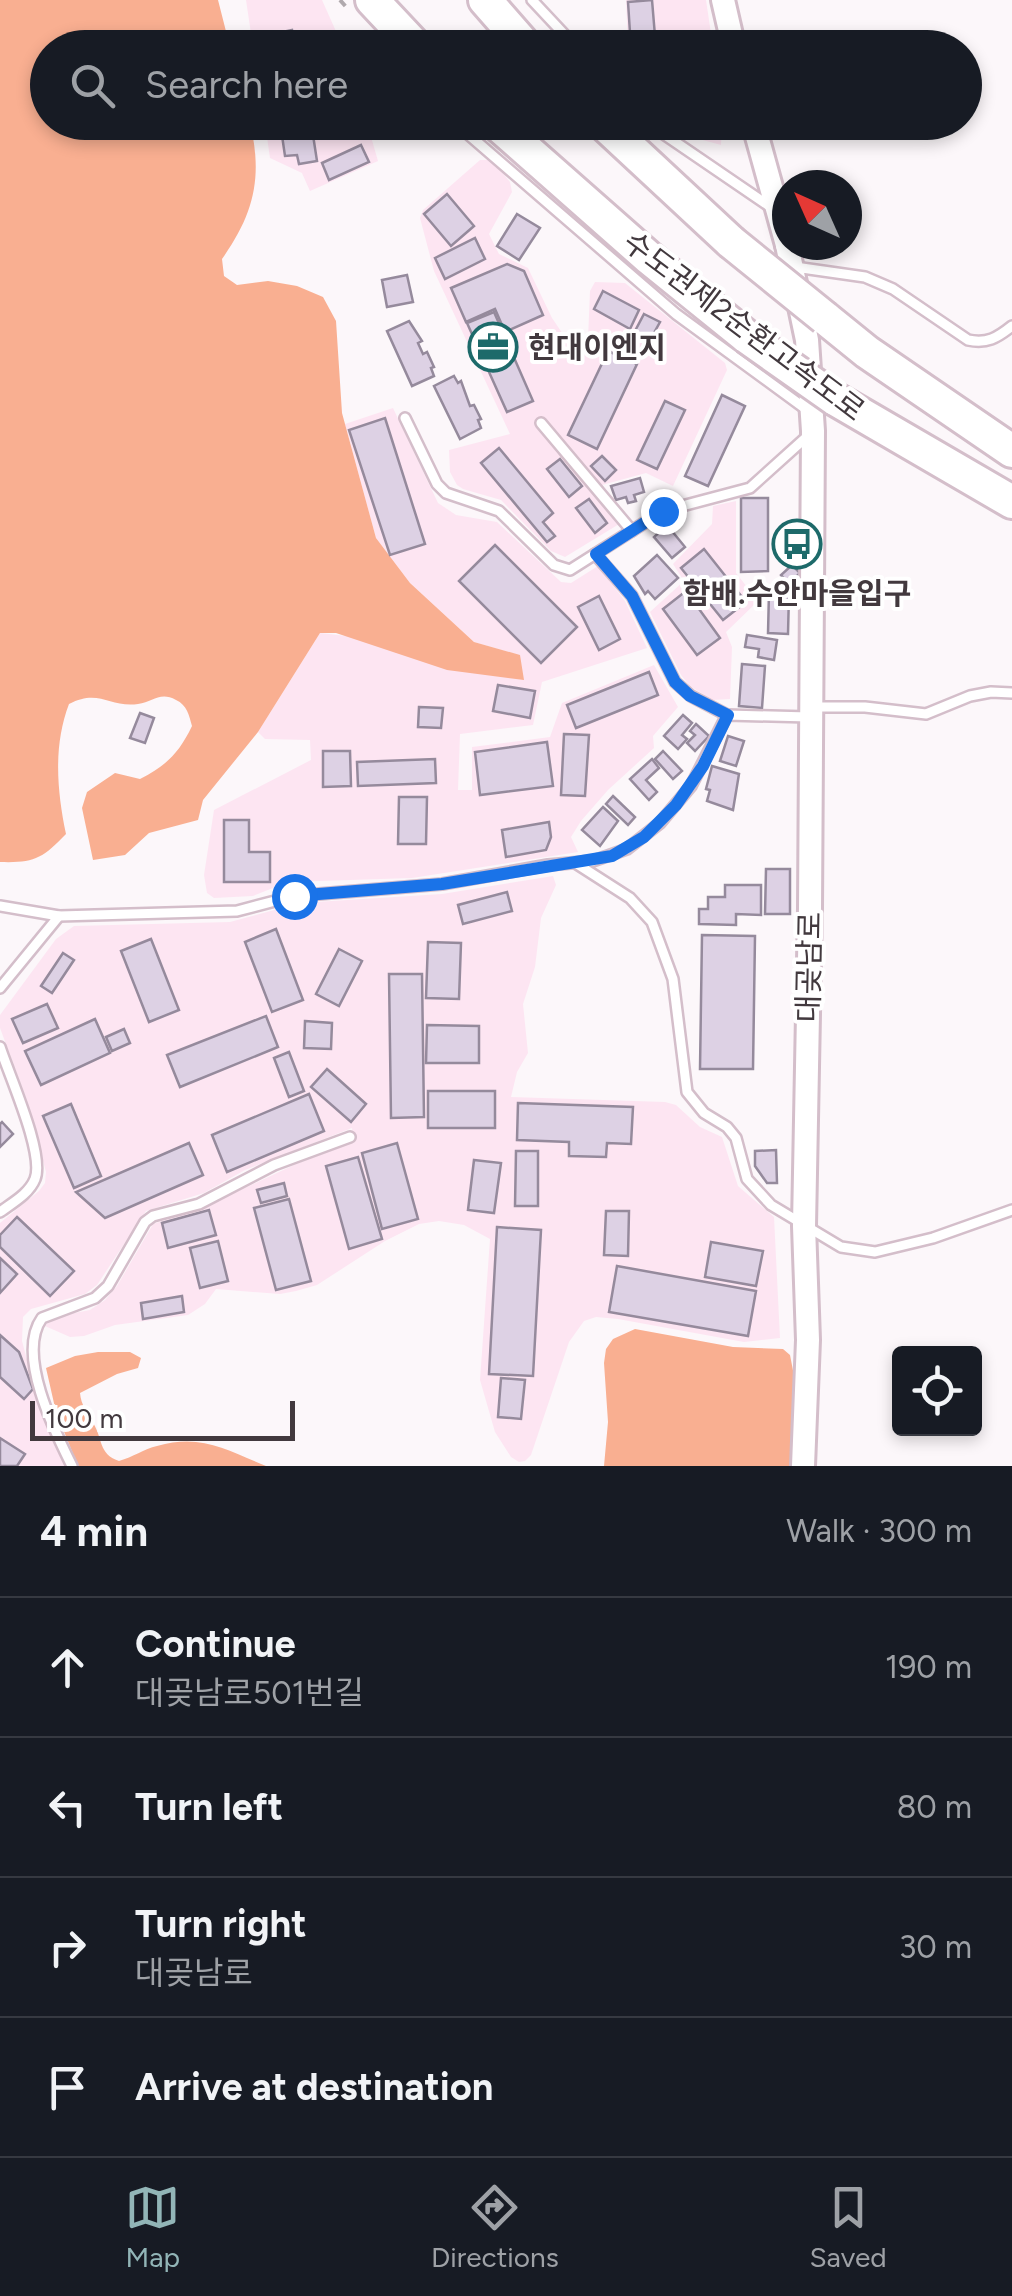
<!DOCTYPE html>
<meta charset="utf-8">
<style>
:root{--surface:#171b24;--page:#242831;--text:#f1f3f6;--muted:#9ea1a6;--line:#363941;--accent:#92b5b7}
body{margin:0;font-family:Figtree,"Noto Sans KR",sans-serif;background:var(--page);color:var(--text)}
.controls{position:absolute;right:30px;bottom:30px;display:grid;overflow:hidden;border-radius:10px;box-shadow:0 5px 15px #0003}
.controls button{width:90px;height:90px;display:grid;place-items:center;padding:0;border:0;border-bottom:2px solid var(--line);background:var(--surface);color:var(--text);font:50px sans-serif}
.compass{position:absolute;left:772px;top:170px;width:90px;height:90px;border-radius:50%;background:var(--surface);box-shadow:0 5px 15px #0003;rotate:315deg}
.scale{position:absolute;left:30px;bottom:25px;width:265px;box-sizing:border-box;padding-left:10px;border:5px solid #42393e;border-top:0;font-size:28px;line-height:35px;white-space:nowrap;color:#42393e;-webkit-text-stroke:8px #fff;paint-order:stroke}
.stop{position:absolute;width:30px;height:30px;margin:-22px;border:8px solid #1a73e8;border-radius:50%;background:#fff}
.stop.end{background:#1a73e8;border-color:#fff;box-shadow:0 2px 10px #0008}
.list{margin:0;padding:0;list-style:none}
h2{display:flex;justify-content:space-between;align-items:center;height:130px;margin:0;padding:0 40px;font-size:42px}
h2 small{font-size:32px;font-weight:400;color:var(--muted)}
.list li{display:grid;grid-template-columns:65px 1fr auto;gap:30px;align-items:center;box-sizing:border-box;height:140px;padding:0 40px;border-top:2px solid var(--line)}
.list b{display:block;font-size:38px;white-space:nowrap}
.list p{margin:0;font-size:32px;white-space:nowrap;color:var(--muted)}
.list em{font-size:32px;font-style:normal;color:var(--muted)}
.icon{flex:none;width:55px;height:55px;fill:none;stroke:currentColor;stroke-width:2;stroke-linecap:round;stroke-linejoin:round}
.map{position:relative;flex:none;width:1012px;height:1466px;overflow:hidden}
.search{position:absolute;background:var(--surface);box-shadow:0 5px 15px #0003;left:30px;right:30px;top:30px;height:110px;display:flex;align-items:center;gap:25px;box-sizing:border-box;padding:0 35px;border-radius:55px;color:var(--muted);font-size:38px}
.sheet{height:690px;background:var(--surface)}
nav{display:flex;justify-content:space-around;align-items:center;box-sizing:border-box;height:140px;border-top:2px solid var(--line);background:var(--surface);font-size:28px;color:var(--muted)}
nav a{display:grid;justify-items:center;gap:5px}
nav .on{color:var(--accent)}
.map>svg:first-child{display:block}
.built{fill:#fde5f2}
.forest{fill:#f9af91}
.building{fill:#ddd1e4;stroke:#958a9c;stroke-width:2.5}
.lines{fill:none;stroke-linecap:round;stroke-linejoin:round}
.service-casing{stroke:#d4beca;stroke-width:14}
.tertiary-casing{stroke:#d4beca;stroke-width:28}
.motorway-casing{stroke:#d4beca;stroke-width:38}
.path{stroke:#b0a9ad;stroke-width:4;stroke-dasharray:8 5;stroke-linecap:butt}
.service{stroke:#fff;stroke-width:9}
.tertiary{stroke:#fff;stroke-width:22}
.motorway{stroke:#fff;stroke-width:32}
.motorway-bridge-casing{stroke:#d4beca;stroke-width:38;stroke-linecap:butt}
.motorway-bridge{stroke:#fff;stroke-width:32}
.route{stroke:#1a73e8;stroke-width:12}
.labels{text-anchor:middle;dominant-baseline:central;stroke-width:8;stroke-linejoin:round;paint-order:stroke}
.street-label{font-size:30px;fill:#42393e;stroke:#fff}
.poi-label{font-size:30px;font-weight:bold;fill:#42393e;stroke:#fff;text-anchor:start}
</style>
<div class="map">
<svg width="1012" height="1466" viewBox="0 0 1012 1466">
<rect width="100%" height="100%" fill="#fcf7fa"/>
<g class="built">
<path d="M 246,0 L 322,0 L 343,47 L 253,47 Z"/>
<path d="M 626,0 L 706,0 L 713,47 L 628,47 Z"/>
<path d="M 265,123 L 367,123 L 378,161 L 310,191 L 302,173 L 270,158 Z"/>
<path d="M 659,123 L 722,123 L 721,145 L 677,133 Z"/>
<path d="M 480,160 L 488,160 L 501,171 L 510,182 L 512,192 L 489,234 L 499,254 L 528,268 L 552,318 L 571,346 L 588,339 L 590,291 L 595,282 L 625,283 L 725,363 L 727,370 L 673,486 L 646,473 L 602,485 L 629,518 L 565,557 L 551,551 L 501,500 L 463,489 L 457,485 L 450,472 L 449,450 L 510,434 L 434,271 L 420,218 L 423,210 Z"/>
<path d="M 393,408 L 438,503 L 456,515 L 497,522 L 561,582 L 571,583 L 598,566 L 625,601 L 647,648 L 542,682 L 533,725 L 460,734 L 458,790 L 472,790 L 472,747 L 550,737 L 562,703 L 654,665 L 678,707 L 653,736 L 654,748 L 608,790 L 581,821 L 571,837 L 578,852 L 412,878 L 288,882 L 253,896 L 214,898 L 207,893 L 204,875 L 214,810 L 311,760 L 310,740 L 265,739 L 258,732 L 320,633 L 519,655 L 474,642 L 410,583 L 376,538 L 345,424 Z"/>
<path d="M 736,501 L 736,573 L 758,601 L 726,632 L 732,647 L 730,699 L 712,700 L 690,686 L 681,675 L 650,612 L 684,581 L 673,564 L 712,524 L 713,506 Z"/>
<path d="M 553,876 L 556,885 L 541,918 L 535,967 L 523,1004 L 528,1053 L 517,1072 L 511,1097 L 665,1102 L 676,1105 L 700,1127 L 722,1137 L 738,1186 L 774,1217 L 780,1338 L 744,1342 L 618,1319 L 596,1317 L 584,1321 L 569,1342 L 531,1455 L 525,1461 L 519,1462 L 511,1457 L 495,1432 L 480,1380 L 490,1239 L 464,1225 L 439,1221 L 419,1224 L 385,1241 L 317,1285 L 296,1291 L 280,1294 L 216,1289 L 205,1304 L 188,1315 L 115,1325 L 84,1336 L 70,1337 L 45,1326 L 53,1317 L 90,1310 L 105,1300 L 117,1286 L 153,1224 L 204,1207 L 296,1164 L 354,1142 L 352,1128 L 245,1170 L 204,1193 L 146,1211 L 97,1285 L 85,1294 L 31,1309 L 23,1317 L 22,1341 L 38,1401 L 65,1466 L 0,1466 L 0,1223 L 39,1191 L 45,1183 L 46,1172 L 26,1098 L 0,1028 L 0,1015 L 56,939 L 74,926 L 230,922 L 300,903 L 442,894 Z"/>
</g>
<g class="forest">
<path d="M 0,0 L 218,0 L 230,47 L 48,48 L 48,122 L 250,123 C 263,177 254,214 222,259 L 224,276 L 237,285 L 268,281 L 297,286 L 323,297 L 336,321 L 342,413 L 376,538 L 410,583 L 474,642 L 520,655 L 524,680 L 447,670 L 336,633 L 320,633 L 258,732 L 203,800 L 198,820 L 149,833 L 125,855 L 93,860 L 82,808 L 87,792 L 115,773 L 140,779 C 166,766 179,753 192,726 C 189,715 187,705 176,700 C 160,691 153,702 138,704 C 110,708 99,688 69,704 C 53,746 57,791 66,834 C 42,859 34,863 0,862 Z"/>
<path d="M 635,1329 L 733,1347 L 783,1349 L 790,1355 L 796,1386 L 792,1466 L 604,1466 L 608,1422 L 604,1363 L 606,1349 L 613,1339 Z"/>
<path d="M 98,1352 L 130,1352 L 141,1358 L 138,1368 L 117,1374 L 80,1393 C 81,1405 87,1412 93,1423 C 103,1438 98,1454 119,1461 C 133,1457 144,1449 157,1446 C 201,1433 227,1450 266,1466 L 78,1466 L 56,1412 L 46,1368 L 75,1356 Z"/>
</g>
<g class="building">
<path d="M 652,0 L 656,48 L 631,48 L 628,2 Z"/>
<path d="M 292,30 L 295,48 L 270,48 L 268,35 Z"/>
<path d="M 280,122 L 311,122 L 317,161 L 299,164 L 297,155 L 285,156 Z"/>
<path d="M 361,145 L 369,162 L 329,180 L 322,163 Z"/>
<path d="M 447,194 L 474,226 L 451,246 L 424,214 Z"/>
<path d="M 517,214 L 540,228 L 519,260 L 497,246 Z"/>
<path d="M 475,238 L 485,259 L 445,279 L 435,258 Z"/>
<path d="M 507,264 L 524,271 L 543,315 L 505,332 L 495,309 L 466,322 L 451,288 Z"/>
<path d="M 407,275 L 413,302 L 387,307 L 382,280 Z"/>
<path d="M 603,291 L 639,310 L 630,329 L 594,309 Z"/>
<path d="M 494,312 L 533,401 L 507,412 L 467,323 Z"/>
<path d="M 644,314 L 660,322 L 650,340 L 635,331 Z"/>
<path d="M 409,321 L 422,341 L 418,343 L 423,354 L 427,352 L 434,367 L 431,368 L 434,376 L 412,386 L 387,331 Z"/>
<path d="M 608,351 L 637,364 L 597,449 L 568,435 Z"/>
<path d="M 454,376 L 458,383 L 461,381 L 470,406 L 474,405 L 481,419 L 478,420 L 481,428 L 460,439 L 434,386 Z"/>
<path d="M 722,395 L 745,406 L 708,486 L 685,476 Z"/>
<path d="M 665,401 L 685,410 L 657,469 L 637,460 Z"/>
<path d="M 385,418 L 425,544 L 390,555 L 349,430 Z"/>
<path d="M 499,448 L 553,513 L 543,522 L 555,536 L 547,542 L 481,463 Z"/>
<path d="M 602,456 L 616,470 L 605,481 L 591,466 Z"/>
<path d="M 560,459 L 582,486 L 569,497 L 547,469 Z"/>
<path d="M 640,478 L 644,492 L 634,495 L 636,501 L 628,503 L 626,497 L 616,500 L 611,486 Z"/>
<path d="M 741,498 L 768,498 L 768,571 L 741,572 Z"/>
<path d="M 589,499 L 607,523 L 595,533 L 576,508 Z"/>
<path d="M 667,525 L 685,547 L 672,558 L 654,537 Z"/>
<path d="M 495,545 L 577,627 L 541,663 L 459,581 Z"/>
<path d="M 704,549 L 746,602 L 723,620 L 681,568 Z"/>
<path d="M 657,555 L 678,578 L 655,599 L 648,591 L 645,594 L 634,576 Z"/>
<path d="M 792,565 L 800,573 L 789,584 L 781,575 Z"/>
<path d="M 686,591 L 720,638 L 697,655 L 663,609 Z"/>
<path d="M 769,592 L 789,593 L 788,634 L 768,633 Z"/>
<path d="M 599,596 L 620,639 L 599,650 L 578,607 Z"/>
<path d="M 747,635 L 777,640 L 774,660 L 758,657 L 759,649 L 745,647 Z"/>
<path d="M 742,664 L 765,666 L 762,708 L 739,706 Z"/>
<path d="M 649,672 L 658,695 L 576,728 L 567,705 Z"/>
<path d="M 498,685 L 535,691 L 530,718 L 493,711 Z"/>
<path d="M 419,707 L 443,708 L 441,728 L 418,727 Z"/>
<path d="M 140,713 L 154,718 L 145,743 L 130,738 Z"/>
<path d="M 683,715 L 692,723 L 682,735 L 687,739 L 678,749 L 664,736 Z"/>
<path d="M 696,724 L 709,736 L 695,751 L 687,743 L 695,735 L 690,731 Z"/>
<path d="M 564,734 L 589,735 L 585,796 L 561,795 Z"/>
<path d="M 728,736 L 744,741 L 736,766 L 720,761 Z"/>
<path d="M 547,742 L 553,786 L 480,795 L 475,752 Z"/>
<path d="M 323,751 L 350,751 L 351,786 L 323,787 Z"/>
<path d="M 663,751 L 682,771 L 673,779 L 655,759 Z"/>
<path d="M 435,759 L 436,783 L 358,786 L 357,762 Z"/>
<path d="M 652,759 L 659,768 L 646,780 L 657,792 L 649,800 L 630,779 Z"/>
<path d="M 712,766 L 739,774 L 733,810 L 707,801 L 710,790 L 706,789 Z"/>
<path d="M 613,796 L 635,817 L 628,825 L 606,804 Z"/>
<path d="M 399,797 L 427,797 L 426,844 L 398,844 Z"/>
<path d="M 603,807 L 618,821 L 600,846 L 582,830 Z"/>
<path d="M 224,820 L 249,820 L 249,852 L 270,852 L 270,882 L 224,882 Z"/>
<path d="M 549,822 L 551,837 L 546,850 L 506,857 L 502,830 Z"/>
<path d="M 766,869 L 790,869 L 790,914 L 765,914 Z"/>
<path d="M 725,885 L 761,885 L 761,915 L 736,914 L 736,925 L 699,924 L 699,909 L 708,909 L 708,897 L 725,897 Z"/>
<path d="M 507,892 L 512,911 L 463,924 L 458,905 Z"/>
<path d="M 276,929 L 303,1000 L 272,1012 L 245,942 Z"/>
<path d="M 702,935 L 755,936 L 753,1069 L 700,1069 Z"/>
<path d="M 151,939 L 179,1010 L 149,1022 L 121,951 Z"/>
<path d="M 428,942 L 461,943 L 459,999 L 426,998 Z"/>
<path d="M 339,949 L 362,961 L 339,1006 L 316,994 Z"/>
<path d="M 63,953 L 74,960 L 52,993 L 41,986 Z"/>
<path d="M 389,974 L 422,974 L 424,1117 L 391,1118 Z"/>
<path d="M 47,1004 L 58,1028 L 23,1043 L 12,1019 Z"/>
<path d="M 266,1016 L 278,1047 L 180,1087 L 167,1055 Z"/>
<path d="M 95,1019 L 110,1053 L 41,1085 L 25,1051 Z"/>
<path d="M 305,1021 L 332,1023 L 331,1049 L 304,1048 Z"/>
<path d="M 427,1025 L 479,1026 L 479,1063 L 426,1063 Z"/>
<path d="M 124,1029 L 130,1043 L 112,1051 L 106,1037 Z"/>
<path d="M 289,1052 L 304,1091 L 289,1097 L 274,1058 Z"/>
<path d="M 327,1069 L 366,1104 L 351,1122 L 311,1087 Z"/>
<rect x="428" y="1091" width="67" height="37"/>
<path d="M 309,1094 L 324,1131 L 227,1172 L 212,1135 Z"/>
<path d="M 518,1103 L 633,1107 L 631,1144 L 607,1143 L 606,1157 L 569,1156 L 569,1142 L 517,1140 Z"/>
<path d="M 71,1104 L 101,1176 L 74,1188 L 43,1116 Z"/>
<path d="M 2,1122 L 13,1134 L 0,1147 L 0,1124 Z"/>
<path d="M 189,1143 L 203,1175 L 105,1218 L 76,1192 Z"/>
<path d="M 397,1143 L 418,1219 L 382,1229 L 362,1153 Z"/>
<path d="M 776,1150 L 777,1183 L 767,1183 L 755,1166 L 755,1151 Z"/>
<path d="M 516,1151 L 538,1151 L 538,1206 L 515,1206 Z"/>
<path d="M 358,1157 L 382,1239 L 349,1249 L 326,1166 Z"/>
<path d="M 474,1160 L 501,1163 L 494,1213 L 468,1210 Z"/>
<path d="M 284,1183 L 287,1196 L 261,1203 L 257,1190 Z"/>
<path d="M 289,1199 L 311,1281 L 276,1290 L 254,1208 Z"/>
<path d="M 209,1210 L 216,1235 L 168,1248 L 162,1223 Z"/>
<path d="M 606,1211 L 629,1211 L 628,1256 L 604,1255 Z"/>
<path d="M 17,1217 L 74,1271 L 50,1296 L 0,1247 L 0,1235 Z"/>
<path d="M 497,1227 L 541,1230 L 533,1376 L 489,1374 Z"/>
<path d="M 218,1241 L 228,1281 L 200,1288 L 190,1248 Z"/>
<path d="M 711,1242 L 763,1251 L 756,1286 L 705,1277 Z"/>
<path d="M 0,1258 L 17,1274 L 0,1293 Z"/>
<path d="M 617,1266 L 756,1291 L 748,1336 L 609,1312 Z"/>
<path d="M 182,1296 L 184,1312 L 143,1319 L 141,1303 Z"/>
<path d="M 0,1335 L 19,1352 L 33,1389 L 24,1399 L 0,1377 Z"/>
<path d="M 501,1378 L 525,1380 L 521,1419 L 498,1417 Z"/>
<path d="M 0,1438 L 25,1454 L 17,1466 L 0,1466 Z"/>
</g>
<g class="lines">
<g class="service-casing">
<g id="service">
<path d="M 532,0 L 577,48"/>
<path d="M 339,45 L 364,48"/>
<path d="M 454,122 L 676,314 L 810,412"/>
<path d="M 646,122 L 772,208"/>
<path d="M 795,267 L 865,277 L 893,289 L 968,340 C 987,344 997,338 1012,326"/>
<path d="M 405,418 L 437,484 L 446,493 L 499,511 L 554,565 L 570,570 L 663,511 L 750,488 L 811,433"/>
<path d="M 541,423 L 632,531"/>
<path d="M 595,554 L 632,596 L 675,682 L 691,696 L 727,715"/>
<path d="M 814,707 L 865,707 L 926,714 L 970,696 L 991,692 L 1012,693"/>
<path d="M 577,864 L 630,898 L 652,922 L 673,979 L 687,1092 L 704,1113 L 727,1127 L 736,1138 L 747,1179 L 771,1205 L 841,1247 L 875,1252 L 933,1238 L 1012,1210"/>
<path d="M 0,906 L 59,916 L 237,911 L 294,896 L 442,884 L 548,865 L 593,861 L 627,849 L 660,823 L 691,786 L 727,715 L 809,717"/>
<path d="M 0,988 L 59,916"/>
<path d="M 0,1047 C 9,1075 45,1154 35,1179 C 29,1194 12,1203 0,1212"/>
<path d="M 72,1466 C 54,1430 16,1354 42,1318 L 95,1298 L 108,1286 L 145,1222 L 153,1216 L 199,1204 L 274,1165 L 350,1137"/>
</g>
</g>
<g class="tertiary-casing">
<g id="tertiary">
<path d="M 723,0 L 734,48"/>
<path d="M 753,122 L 787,245"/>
<path d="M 787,245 L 807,340 L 813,431 L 810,908 L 804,1226 L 808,1340 L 803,1466"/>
</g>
</g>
<g class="motorway-casing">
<g id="motorway">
<path d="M 372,0 L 417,48"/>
<path d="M 485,0 L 527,48"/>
<path d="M 495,122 L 648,257 L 747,337"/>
<path d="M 602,122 L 731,242"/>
<path d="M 825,318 L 867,352 L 1012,451"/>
<path d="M 835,399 L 1012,502"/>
</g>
</g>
<path class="path" d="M 340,0 L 347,8"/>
<use href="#service" class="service"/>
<use href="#tertiary" class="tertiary"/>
<use href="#motorway" class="motorway"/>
<g class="motorway-bridge-casing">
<g id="motorway-bridge">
<path d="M 731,242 L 825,318"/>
<path d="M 747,337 L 835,399"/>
</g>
</g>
<use href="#motorway-bridge" class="motorway-bridge"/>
</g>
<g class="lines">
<path class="route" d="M 294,896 L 442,884 L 612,856 L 644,837 L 676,805 L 703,766 L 728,715 L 690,696 L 675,682 L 632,596 L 596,554 L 663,511"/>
</g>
<defs>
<g id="office-ring" transform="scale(2.5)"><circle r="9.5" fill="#fff" stroke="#1d6a6a" stroke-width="1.5"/><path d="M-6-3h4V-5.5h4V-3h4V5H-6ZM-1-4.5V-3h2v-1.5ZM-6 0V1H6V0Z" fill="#1d6a6a"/></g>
<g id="bus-ring" transform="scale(2.5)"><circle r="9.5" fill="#fff" stroke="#1d6a6a" stroke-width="1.5"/><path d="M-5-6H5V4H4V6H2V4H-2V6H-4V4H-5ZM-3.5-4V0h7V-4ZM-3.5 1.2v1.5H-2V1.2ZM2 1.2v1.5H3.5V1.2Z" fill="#1d6a6a"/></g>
</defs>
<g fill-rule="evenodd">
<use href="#office-ring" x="493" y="347"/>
<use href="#bus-ring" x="797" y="544"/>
</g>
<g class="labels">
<g class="street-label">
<text transform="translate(744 326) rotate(37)">수도권제2순환고속도로</text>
<text transform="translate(809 967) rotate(-89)">대곶남로</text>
</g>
<g class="poi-label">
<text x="528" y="347">현대이엔지</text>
<text x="797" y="593" text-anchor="middle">함배.수안마을입구</text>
</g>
</g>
</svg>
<div class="controls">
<button><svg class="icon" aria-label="locate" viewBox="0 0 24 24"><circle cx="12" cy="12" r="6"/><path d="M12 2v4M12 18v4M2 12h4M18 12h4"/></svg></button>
</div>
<svg class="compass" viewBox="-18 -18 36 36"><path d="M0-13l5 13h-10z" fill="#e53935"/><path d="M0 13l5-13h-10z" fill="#9ea1a6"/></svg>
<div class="scale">100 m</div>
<div class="stop" style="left:294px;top:896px"></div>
<div class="stop end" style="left:663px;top:511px"></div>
<div class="search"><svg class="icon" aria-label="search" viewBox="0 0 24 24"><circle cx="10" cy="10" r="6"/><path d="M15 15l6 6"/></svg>Search here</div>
</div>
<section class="sheet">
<h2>4 min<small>Walk · 300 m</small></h2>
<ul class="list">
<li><svg class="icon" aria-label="ahead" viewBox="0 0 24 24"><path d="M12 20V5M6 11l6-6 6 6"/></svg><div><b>Continue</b><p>대곶남로501번길</p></div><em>190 m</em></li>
<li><svg class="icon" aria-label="left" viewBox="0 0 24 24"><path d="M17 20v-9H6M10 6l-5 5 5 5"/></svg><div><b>Turn left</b></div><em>80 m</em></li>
<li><svg class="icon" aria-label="right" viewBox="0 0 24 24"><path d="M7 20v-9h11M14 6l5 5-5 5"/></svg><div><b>Turn right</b><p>대곶남로</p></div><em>30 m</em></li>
<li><svg class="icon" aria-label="arrive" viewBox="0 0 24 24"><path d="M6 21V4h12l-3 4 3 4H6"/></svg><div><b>Arrive at destination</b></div></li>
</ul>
</section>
<nav>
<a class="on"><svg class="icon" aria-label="map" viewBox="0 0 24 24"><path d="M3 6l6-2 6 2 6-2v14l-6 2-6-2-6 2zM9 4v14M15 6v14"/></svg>Map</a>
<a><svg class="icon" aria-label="directions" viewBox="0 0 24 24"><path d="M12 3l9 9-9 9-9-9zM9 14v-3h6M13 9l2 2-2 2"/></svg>Directions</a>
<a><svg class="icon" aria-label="saved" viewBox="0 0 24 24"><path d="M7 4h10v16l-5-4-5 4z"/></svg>Saved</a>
</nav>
